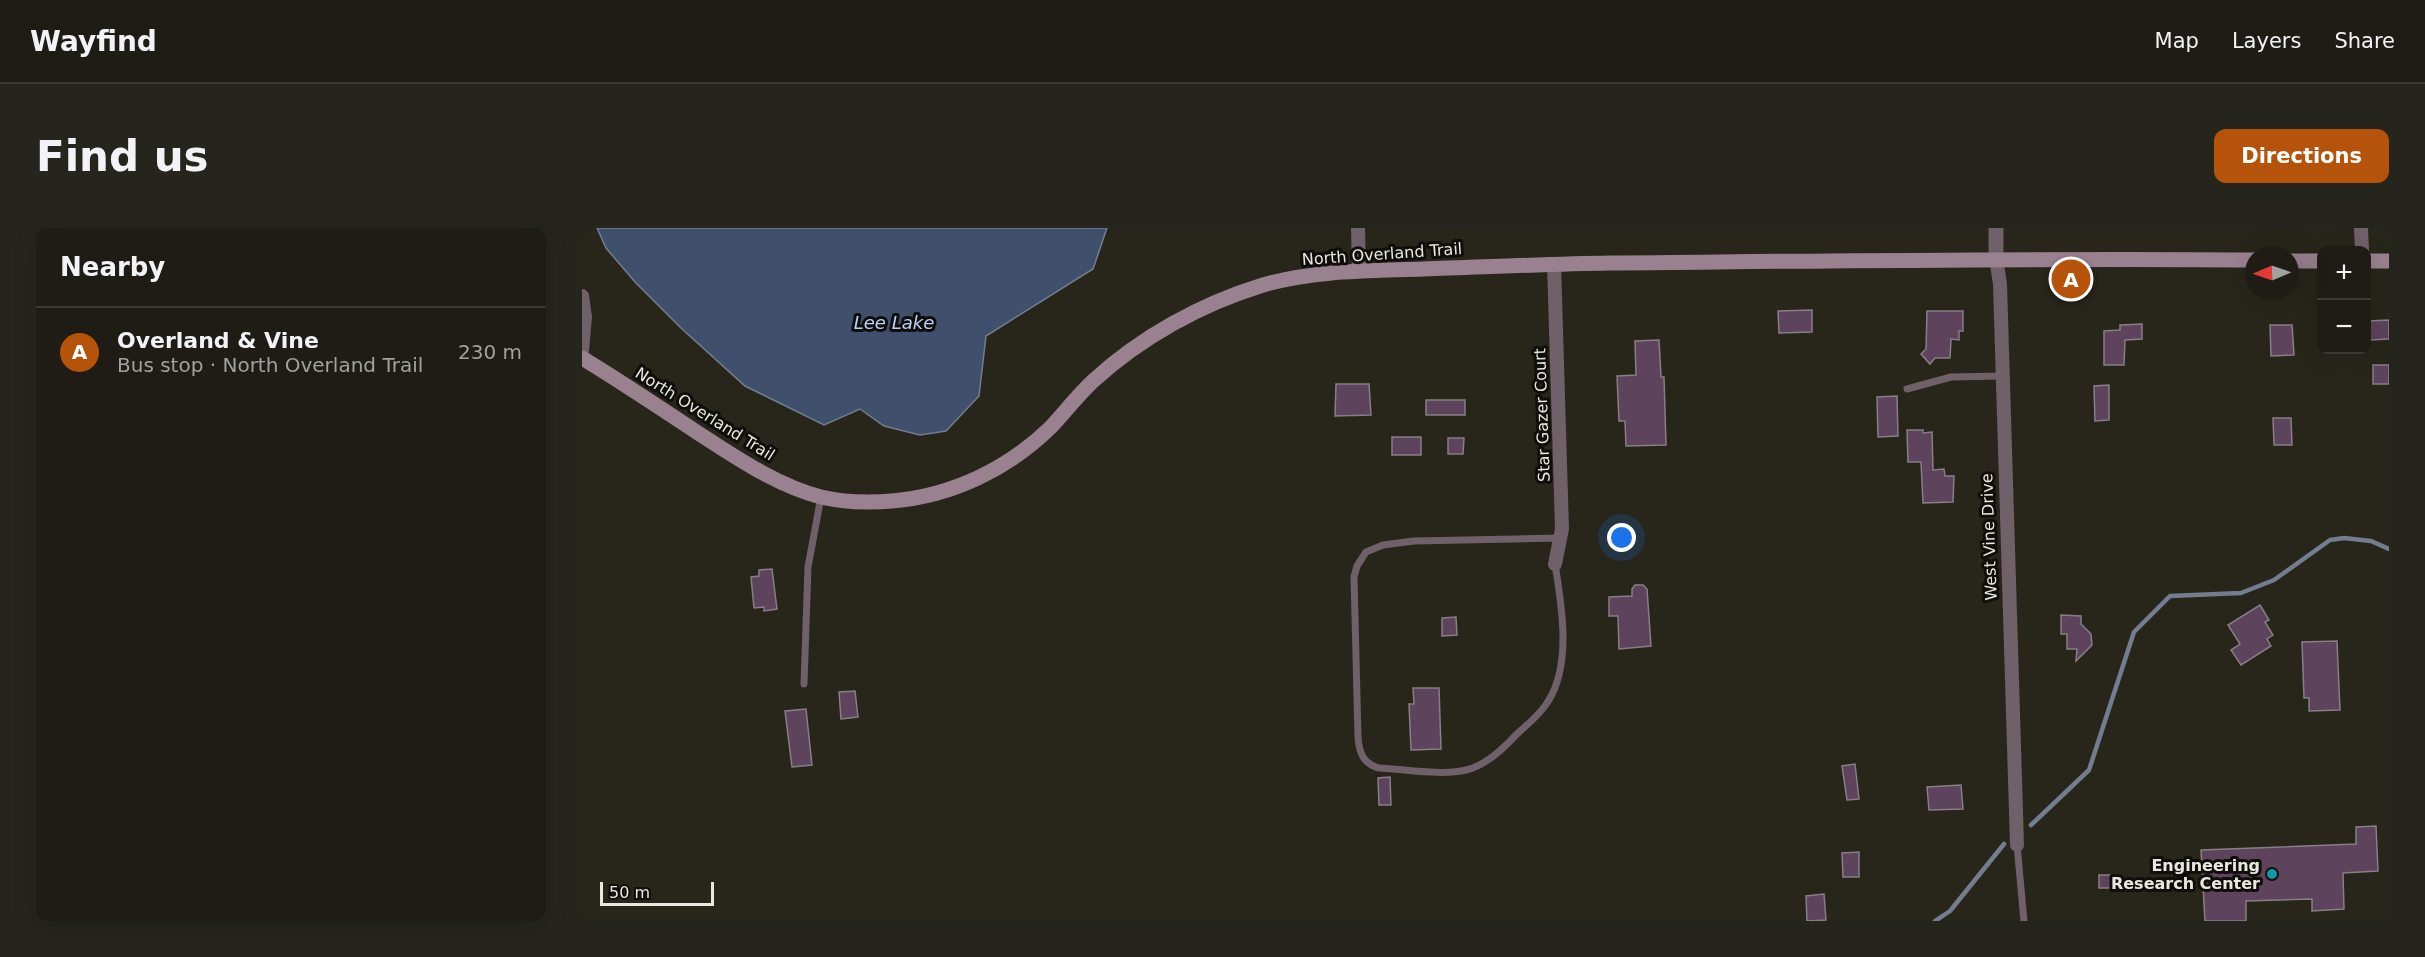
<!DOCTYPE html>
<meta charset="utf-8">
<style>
:root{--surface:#1e1c14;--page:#26251d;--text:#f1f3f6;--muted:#a1a1a0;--line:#3c3a34;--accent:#b45309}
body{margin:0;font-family:"DejaVu Sans",sans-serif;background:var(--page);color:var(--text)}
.controls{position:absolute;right:18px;top:18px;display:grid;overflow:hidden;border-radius:12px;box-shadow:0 6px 24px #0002}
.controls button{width:54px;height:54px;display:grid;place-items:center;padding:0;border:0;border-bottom:2px solid var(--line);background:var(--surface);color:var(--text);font:30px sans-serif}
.compass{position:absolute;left:1663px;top:18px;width:54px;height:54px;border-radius:50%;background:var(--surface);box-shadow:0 6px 24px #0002;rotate:268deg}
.scale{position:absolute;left:18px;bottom:15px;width:114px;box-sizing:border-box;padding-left:6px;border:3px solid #e9e7e1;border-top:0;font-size:16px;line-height:21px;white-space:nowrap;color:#e9e7e1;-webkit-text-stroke:4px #100e0a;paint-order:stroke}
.you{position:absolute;left:1040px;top:310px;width:21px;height:21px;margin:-15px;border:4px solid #fff;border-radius:50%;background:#1a73e8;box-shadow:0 0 0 9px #1a73e833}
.badge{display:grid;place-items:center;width:39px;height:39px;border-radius:50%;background:var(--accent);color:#fff;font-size:20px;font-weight:700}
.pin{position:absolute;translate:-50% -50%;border:3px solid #fff;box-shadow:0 2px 6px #0006}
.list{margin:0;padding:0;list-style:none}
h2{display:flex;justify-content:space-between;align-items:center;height:78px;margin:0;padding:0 24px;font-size:26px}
h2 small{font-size:20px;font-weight:400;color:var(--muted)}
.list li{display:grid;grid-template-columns:39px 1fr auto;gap:18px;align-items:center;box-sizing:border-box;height:90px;padding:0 24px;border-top:2px solid var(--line)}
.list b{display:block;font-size:22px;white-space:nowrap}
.list p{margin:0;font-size:20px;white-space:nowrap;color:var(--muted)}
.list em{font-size:20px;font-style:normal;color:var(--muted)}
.map{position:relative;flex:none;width:1807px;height:693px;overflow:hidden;border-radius:12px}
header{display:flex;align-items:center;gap:36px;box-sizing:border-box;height:84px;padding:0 30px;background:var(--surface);border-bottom:2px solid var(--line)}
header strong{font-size:28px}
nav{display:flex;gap:33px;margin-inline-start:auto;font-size:21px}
.intro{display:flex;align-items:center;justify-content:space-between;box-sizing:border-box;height:144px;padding:0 36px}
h1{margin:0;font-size:42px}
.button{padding:15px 27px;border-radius:12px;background:var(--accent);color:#fff;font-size:21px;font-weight:700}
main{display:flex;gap:36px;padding:0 36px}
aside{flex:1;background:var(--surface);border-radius:12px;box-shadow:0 6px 24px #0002}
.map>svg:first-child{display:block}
.water{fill:#40506c;stroke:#737d8f;stroke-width:1.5}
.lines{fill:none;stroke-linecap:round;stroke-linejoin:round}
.stream{stroke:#737d8f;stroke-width:4.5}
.building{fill:#5d435b;stroke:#887e87;stroke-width:1.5}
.service{stroke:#6f6069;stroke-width:7}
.minor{stroke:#6f6069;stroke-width:14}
.tertiary{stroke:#6f6069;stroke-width:15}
.secondary{stroke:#99818f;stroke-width:15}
.culture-dot{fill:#0f9aa8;stroke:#100e0a;stroke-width:2}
.labels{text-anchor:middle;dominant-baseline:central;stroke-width:6;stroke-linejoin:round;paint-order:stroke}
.street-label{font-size:16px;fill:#e9e7e1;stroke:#100e0a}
.poi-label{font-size:16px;font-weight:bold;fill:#e9e7e1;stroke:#100e0a;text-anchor:end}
.water-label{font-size:18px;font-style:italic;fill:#b9d1fb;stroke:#100e0a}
</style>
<header>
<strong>Wayfind</strong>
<nav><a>Map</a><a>Layers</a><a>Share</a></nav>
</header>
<div class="intro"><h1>Find us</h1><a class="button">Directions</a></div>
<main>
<aside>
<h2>Nearby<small></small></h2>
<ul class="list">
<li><span class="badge">A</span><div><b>Overland &amp; Vine</b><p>Bus stop · North Overland Trail</p></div><em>230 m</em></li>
</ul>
</aside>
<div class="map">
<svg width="1807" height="693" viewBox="0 0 1807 693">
<rect width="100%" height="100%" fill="#28251b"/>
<path class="water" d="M 15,0 L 525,0 L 511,41 L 404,108 L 397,168 L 364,203 L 338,207 L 302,198 L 278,181 L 242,197 L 163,158 L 99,100 L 53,54 L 24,20 Z"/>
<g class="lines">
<g class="stream">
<path d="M 1449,597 L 1507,542 L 1552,404 L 1588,368 L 1659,365 L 1692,352 L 1748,312 L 1762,310 L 1789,313 L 1807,321"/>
<path d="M 1353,693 L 1368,683 L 1422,616"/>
</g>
</g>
<g class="building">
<path d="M 1230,82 L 1230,104 L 1197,105 L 1196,83 Z"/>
<path d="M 1345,83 L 1381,83 L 1381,103 L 1377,103 L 1377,112 L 1369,111 L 1368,130 L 1353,130 L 1348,136 L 1339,126 L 1344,121 Z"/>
<path d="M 1807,92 L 1807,111 L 1788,112 L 1787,93 Z"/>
<path d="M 1560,96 L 1560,111 L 1543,112 L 1542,137 L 1522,137 L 1522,103 L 1538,102 L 1538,97 Z"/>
<path d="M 1688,97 L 1710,97 L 1712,127 L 1689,128 Z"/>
<path d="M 1077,112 L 1079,149 L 1082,149 L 1084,217 L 1044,218 L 1043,193 L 1037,193 L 1035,148 L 1054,147 L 1053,113 Z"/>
<rect x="1791" y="137" width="16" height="19"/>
<path d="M 754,156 L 787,156 L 789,187 L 753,188 Z"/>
<path d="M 1527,157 L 1527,192 L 1513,193 L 1512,158 Z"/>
<path d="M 1315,168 L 1316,208 L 1296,209 L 1295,169 Z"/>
<rect x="844" y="172" width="39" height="15"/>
<path d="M 1691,190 L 1709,190 L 1710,217 L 1692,217 Z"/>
<path d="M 1325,202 L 1341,202 L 1341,205 L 1350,204 L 1351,242 L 1362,241 L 1363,248 L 1372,248 L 1371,274 L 1341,275 L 1339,234 L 1326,234 Z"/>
<rect x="810" y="209" width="29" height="18"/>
<path d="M 866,210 L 882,210 L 881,226 L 866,226 Z"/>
<path d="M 190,341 L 195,381 L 182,383 L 182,379 L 172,380 L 169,349 L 177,348 L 177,342 Z"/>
<path d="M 1053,357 L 1061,357 L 1065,361 L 1069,418 L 1037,421 L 1036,388 L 1027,388 L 1027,369 L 1050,368 L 1050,361 Z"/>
<path d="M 1678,377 L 1687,392 L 1683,394 L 1691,407 L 1685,411 L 1689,418 L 1659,437 L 1649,422 L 1658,416 L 1646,397 Z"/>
<path d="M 1479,387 L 1499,388 L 1499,396 L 1509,406 L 1510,417 L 1494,433 L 1495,421 L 1485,421 L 1485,406 L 1479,406 Z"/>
<path d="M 874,389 L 875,407 L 860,408 L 860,390 Z"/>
<path d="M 1755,413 L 1758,482 L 1727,483 L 1727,470 L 1722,470 L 1720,414 Z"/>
<path d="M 831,460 L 857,460 L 859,521 L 829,522 L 827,476 L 832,476 Z"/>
<path d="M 273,463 L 276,489 L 259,491 L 257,464 Z"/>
<path d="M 224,481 L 230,537 L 210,539 L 203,483 Z"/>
<path d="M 1273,536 L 1277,571 L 1265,572 L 1260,538 Z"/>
<path d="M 808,549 L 809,577 L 797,577 L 796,550 Z"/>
<path d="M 1379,557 L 1381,581 L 1347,582 L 1345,559 Z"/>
<path d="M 1794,598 L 1796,643 L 1761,645 L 1762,681 L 1730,683 L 1730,671 L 1664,673 L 1664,693 L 1623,693 L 1619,622 L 1774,616 L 1774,599 Z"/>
<path d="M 1277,624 L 1277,649 L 1261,649 L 1260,625 Z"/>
<rect x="1517" y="647" width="14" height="13"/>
<path d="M 1242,666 L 1244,692 L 1225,693 L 1224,668 Z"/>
</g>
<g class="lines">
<g class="service">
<path d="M 1325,161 L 1369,149 L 1421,148"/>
<path d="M 973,336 C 980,379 990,438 965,475 C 957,488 943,498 933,508 C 920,522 903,538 884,542 C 859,548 823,541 797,540 C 781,536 777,524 776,509 L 772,349 L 775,338 L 784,324 L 801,317 L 832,313 L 977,310"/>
<path d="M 222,456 L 226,339 L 239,269"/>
<path d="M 1435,617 L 1442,693"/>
</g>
<g class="minor">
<path d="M 776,0 L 777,43"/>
<path d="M 1779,0 L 1780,22"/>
<path d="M 1414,30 L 1418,56 L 1435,617"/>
<path d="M 972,36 L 980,301 L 973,336"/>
<path d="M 0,68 L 3,89 L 0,123"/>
</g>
<path class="tertiary" d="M 1414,0 L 1414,30"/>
<g class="secondary">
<path d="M 1708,33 L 1740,33"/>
<path d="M 1784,33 L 1807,33"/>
<path d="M 0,130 C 38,153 75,178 113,203 C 152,228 193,257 239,269 C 261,274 287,275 310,273 C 370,268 426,241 469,199 C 483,184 496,167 511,153 C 559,109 619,76 681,57 C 733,42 788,43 841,41 C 903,39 966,36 1028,35 C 1243,33 1457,30 1672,32"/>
</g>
</g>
<circle class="culture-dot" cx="1690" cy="646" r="6"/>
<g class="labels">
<g class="street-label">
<text transform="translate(800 26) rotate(-4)">North Overland Trail</text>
<text transform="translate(123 186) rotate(32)">North Overland Trail</text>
<text transform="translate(960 187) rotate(-92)">Star Gazer Court</text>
<text transform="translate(1407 309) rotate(-92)">West Vine Drive</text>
</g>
<g class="poi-label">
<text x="1678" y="637">Engineering<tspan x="1678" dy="18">Research Center</tspan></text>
</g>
<g class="water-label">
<text x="312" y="94">Lee Lake</text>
</g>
</g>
</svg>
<div class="controls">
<button>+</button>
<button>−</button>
</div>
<svg class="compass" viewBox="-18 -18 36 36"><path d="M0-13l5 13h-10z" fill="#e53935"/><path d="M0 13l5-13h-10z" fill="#a1a1a0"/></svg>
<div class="scale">50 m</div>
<div class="you"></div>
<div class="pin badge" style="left:1489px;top:51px">A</div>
</div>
</main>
